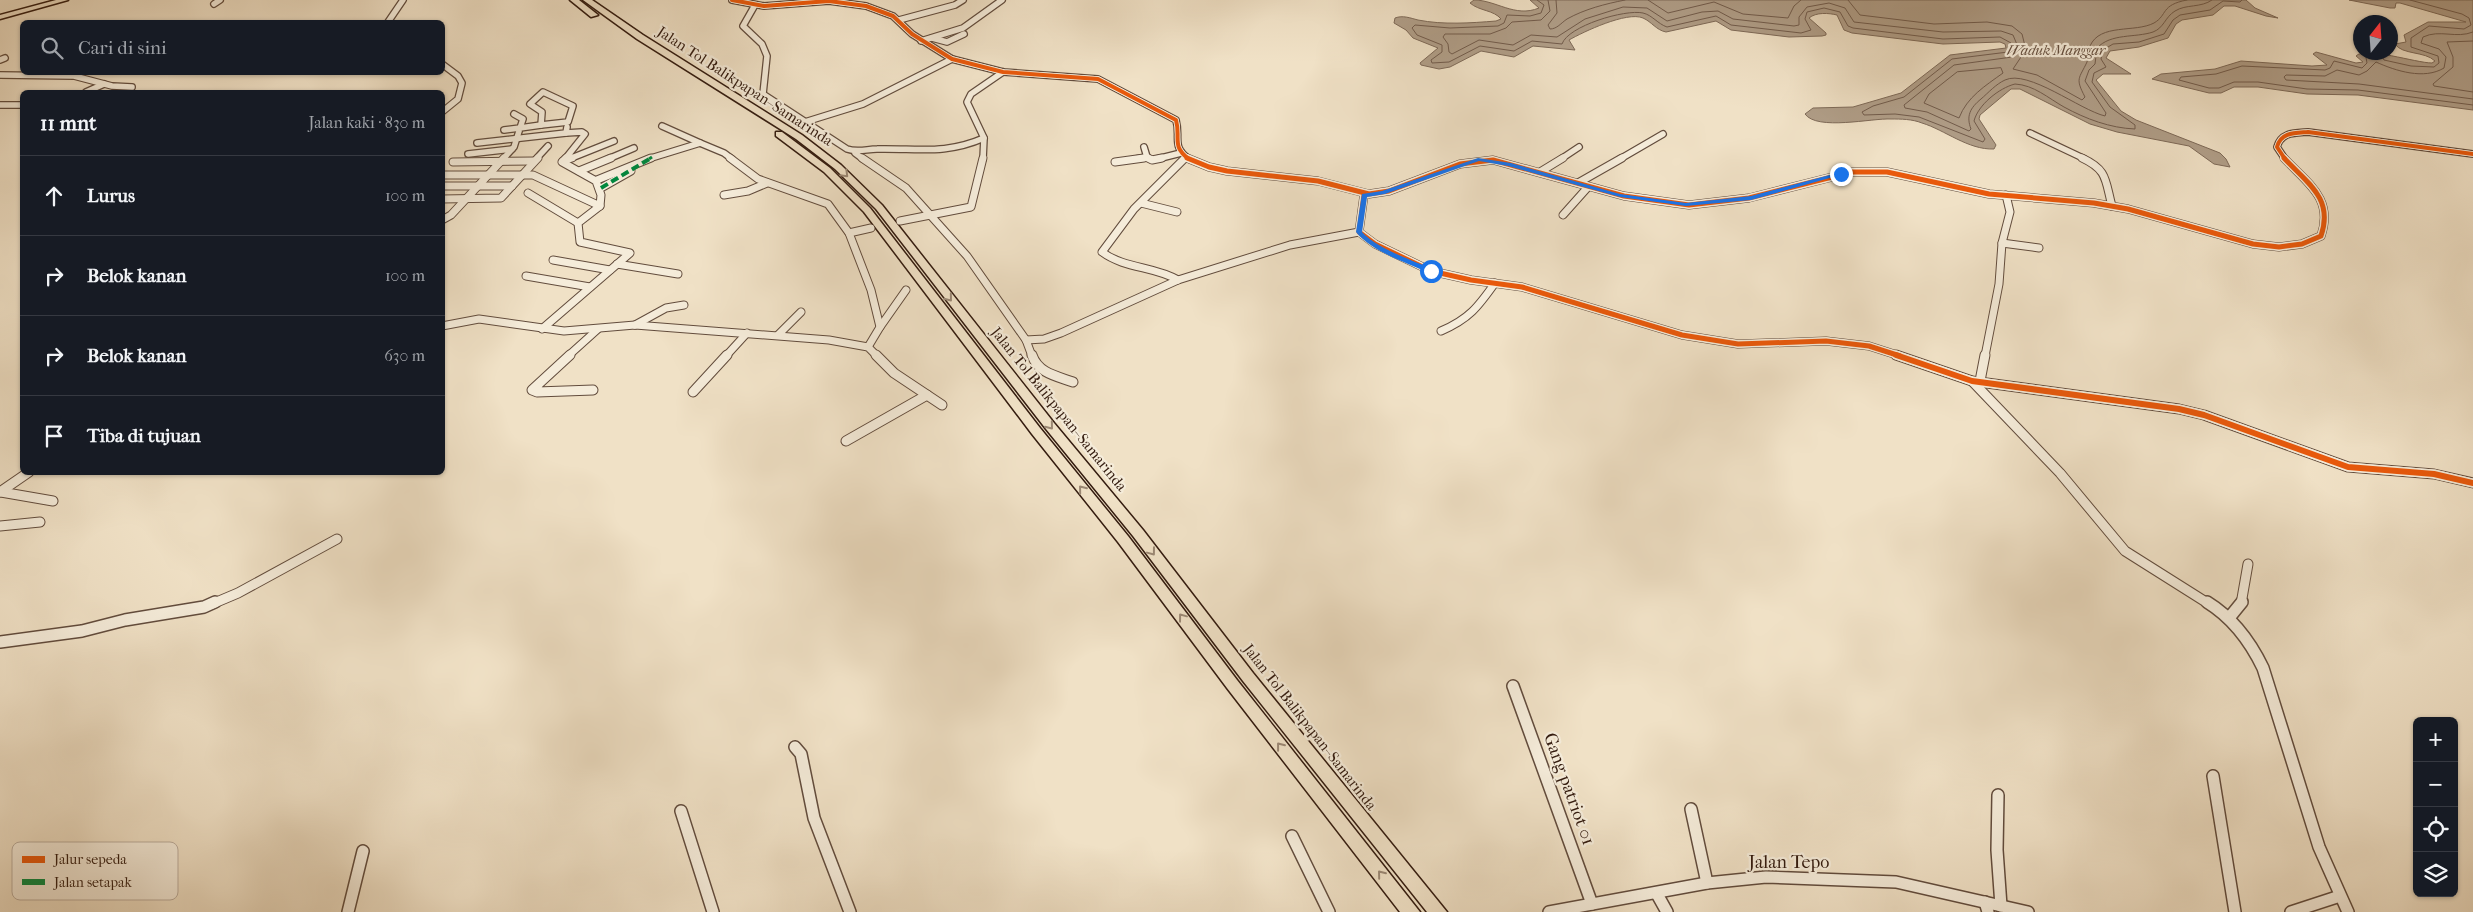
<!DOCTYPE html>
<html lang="id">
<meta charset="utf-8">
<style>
:root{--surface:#171b24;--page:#242831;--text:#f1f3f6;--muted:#9ea1a6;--line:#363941}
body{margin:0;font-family:"IM FELL French Canon",serif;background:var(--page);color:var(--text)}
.controls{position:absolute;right:15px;bottom:15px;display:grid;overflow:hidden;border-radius:8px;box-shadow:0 1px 4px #0004}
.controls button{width:45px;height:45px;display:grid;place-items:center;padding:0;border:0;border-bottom:1px solid var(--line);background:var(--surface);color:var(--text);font:25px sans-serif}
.compass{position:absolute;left:2353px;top:15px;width:45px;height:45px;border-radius:50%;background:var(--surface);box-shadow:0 1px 4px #0004;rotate:17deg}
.stop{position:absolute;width:15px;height:15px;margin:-11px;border:4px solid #1a73e8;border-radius:50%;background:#fff}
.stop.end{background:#1a73e8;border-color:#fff;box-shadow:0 1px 5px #0008}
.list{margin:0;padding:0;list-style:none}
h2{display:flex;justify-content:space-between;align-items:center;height:65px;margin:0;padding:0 20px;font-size:21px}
h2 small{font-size:16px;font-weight:400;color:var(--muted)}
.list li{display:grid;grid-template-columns:32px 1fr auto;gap:15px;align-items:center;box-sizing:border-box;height:80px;padding:0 20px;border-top:1px solid var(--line)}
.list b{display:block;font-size:19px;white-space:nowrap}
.list em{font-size:16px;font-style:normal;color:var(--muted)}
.icon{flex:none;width:28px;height:28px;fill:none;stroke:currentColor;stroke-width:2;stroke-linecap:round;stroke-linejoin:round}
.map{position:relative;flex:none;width:2473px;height:912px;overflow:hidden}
.search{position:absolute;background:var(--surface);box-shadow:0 1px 4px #0004;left:20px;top:20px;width:425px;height:55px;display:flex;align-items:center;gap:12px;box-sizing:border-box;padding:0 18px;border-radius:8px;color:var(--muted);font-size:19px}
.panel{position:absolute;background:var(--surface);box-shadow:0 1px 4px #0004;left:20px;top:90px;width:425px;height:385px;border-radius:8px}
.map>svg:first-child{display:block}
.water{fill:#b09e88;stroke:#7e6a58}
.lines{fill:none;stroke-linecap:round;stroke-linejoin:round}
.shore{stroke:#725c4c;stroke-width:1}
.minor-far3-casing{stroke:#624c3d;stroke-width:8}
.minor-far2-casing{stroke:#624c3d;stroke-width:9}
.minor-far1-casing{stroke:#624c3d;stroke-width:11}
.minor-casing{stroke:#624c3d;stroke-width:14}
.highway-casing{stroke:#331b0f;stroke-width:3}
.minor-far3{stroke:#f5ecda;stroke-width:5.5}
.minor-far2{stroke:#f5ecda;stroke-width:7}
.minor-far1{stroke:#f5ecda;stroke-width:9}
.minor{stroke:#f5ecda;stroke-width:11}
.highway{fill:#f0e1c6;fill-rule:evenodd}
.quiet-far1{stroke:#00873e;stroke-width:3;stroke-dasharray:6 3;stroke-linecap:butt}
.quiet{stroke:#00873e;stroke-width:4;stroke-dasharray:8 4;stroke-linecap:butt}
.cycleway-far2-casing{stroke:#f5ecda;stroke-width:5.5}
.cycleway-far1-casing{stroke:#f5ecda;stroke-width:8}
.cycleway-casing{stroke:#f5ecda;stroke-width:9}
.cycleway-far2{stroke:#e8590c;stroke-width:4}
.cycleway-far1{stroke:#e8590c;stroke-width:5}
.cycleway{stroke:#e8590c;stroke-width:6}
.oneway{stroke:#9b8874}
.route{fill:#1a73e8}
.labels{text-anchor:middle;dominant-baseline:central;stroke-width:4.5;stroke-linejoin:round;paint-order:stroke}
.far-water-label{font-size:14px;font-style:italic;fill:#654f3f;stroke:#f5ecda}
.street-label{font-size:15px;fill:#331b0f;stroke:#f5ecda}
.near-street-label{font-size:18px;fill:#331b0f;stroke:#f5ecda}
.key{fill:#f5ecda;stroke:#bbad9d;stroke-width:1}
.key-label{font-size:14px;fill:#331b0f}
</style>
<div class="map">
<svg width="2473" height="912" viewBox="0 0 2473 912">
<rect width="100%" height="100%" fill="#f0e1c6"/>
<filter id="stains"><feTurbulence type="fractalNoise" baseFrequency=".004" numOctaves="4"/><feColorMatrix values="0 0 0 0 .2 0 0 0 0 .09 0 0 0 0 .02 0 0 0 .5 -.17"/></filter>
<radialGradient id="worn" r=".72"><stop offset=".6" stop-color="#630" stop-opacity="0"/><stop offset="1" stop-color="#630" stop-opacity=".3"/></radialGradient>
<g class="water">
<path d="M 1474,0 C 1496,0 1515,18 1539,8 L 1530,0 L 2246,0 L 2255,8 L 2278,18 L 2266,16 L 2235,6 L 2224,6 L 2213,15 L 2182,20 L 2176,24 L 2168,38 L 2139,47 L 2110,51 L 2106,58 L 2131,74 L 2103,74 L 2096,80 L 2121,111 L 2136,120 L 2220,153 L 2226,159 L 2230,167 L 2214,164 L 2189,146 L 2117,132 L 2090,124 L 2020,89 L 2011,89 L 1980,115 L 1979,119 L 1996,145 L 1994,149 C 1968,150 1945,130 1922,123 C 1912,119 1901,119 1891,119 C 1872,118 1817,131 1805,114 L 1813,108 L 1853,107 L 1901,93 L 1950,55 L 2006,48 L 2005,44 L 2000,42 L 1943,44 L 1852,33 L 1844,30 L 1837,15 C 1829,13 1816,12 1809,18 L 1826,33 L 1826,35 L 1822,36 L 1789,37 L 1731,30 L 1716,21 L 1666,32 C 1656,30 1652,22 1643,18 C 1627,11 1583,32 1569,40 L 1575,50 L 1533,46 L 1514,57 L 1481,51 L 1450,67 L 1439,69 L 1421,65 L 1420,63 L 1438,48 L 1413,38 L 1406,30 L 1394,23 L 1395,18 C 1403,15 1410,18 1418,20 C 1443,25 1471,23 1496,21 L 1501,19 C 1494,10 1479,11 1470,3 Z"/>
<path d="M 2349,0 L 2473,0 L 2473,110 L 2358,95 L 2307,94 L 2258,87 L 2234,87 L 2221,93 L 2209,93 L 2152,79 L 2161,74 L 2215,69 L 2241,61 L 2312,66 L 2327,65 L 2313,54 L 2316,52 L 2356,63 L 2363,62 L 2356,56 C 2365,46 2416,63 2432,63 L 2435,61 C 2425,51 2402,55 2395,44 L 2406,42 L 2404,35 L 2428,22 L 2466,22 L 2400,3 L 2396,3 L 2395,8 L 2390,8 Z"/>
</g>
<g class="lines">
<g class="shore">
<path d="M 1537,0 L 1544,5 L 1541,13 L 1530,16 L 1507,15 L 1504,23 L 1498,26 L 1450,28 L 1415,25 L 1412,28 L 1417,35 L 1442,45 L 1442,52 L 1431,60 L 1432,63 L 1449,62 L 1480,46 L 1514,51 L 1532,41 L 1562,44 C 1568,26 1625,9 1643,13 C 1652,15 1658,24 1667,27 L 1716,16 L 1731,25 L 1801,33 L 1811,30 L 1805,19 L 1807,12 L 1824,8 L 1840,12 L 1848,26 L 1853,28 L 1943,39 L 2000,37 L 2011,43 L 2011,49 L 2008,52 L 1952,59 L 1904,97 L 1873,106 L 1862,112 L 1864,115 L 1895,114 L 1919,117 L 1983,142 L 1985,139 L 1974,121 C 1978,105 1999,88 2015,84 C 2034,85 2048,98 2064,107 C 2086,119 2110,128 2135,129 L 2135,125 L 2110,107 L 2092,82 L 2094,73 L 2106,67 L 2101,59 L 2103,50 L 2113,44 L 2139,42 L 2164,34 L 2173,20 L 2180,15 L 2210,10 L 2223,1 L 2240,2 L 2242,0"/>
<path d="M 1548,0 L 1550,11 L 1541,20 L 1512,22 L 1506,28 L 1490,34 L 1445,34 L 1443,37 L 1448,44 L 1449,52 L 1452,54 L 1479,40 L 1513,45 L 1531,35 L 1557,37 L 1585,19 L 1623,7 L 1647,8 L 1667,21 L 1702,12 L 1718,11 L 1733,19 L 1794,26 L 1799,25 L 1799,17 L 1807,7 L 1829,3 L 1845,8 L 1854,22 L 1943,32 L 2001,31 L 2013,35 L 2018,47 L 2012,57 L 1954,65 L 1904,105 L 1905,108 L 1927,112 L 1969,131 L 1971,129 C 1966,116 1970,108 1981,99 C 1988,93 1996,84 2005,80 C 2028,69 2080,110 2105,116 L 2106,113 L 2085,81 L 2089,70 L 2095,64 L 2097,48 C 2111,33 2135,38 2153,32 C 2164,28 2165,17 2175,11 C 2186,4 2201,8 2212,0"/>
<path d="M 1556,0 L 1557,13 L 1548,25 L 1550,29 C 1557,29 1561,23 1567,19 C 1585,9 1605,4 1625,0"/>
<path d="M 1648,0 L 1668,13 L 1714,2 L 1743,14 L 1788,18 L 1794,6 L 1801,0"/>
<path d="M 1848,0 L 1860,15 L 1934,24 L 1987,22 L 2012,26 L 2022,34 L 2025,46 L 2021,57 L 2013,69 L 2037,75 L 2082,100 L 2085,97 C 2075,78 2079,79 2087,62 C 2089,57 2088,51 2090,46 C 2100,23 2135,33 2154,23 C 2168,15 2160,5 2187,0"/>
<path d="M 2473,32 C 2456,39 2440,29 2423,37 L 2421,43 L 2439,49 L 2446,57 L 2444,68 C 2424,80 2396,71 2376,62 L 2367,71 L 2359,75 L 2337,70 L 2325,76 L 2286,75 L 2284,77 L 2286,80 L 2359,84 L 2473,99"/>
<path d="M 2473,41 L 2447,42 L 2453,57 L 2453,67 L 2433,84 L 2434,86 L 2473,92"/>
<path d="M 2365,52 L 2367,63 L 2362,68 L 2334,61 L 2330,68 L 2325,70 L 2242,66 L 2216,74 L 2181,77 L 2179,80 L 2209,88 L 2219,88 L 2234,82 L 2258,82 L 2307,89 L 2358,90 L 2473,105"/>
<path d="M 2380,52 L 2384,60 L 2411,66 L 2434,67 L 2439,63 L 2438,56 L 2411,47 L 2411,38 L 2429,26 L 2464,29 L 2471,25 L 2469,18 L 2462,14 L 2410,0"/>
<path d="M 2001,68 L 2003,73 C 1985,86 1967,97 1959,118 L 1924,103 L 1929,94 L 1957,72 Z"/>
</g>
<g class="minor-far3-casing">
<g id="minor-far3">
<path d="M 732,0 L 764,6 L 829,1 L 866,6 L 893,16 L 912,34 L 952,59 L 1003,72 L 1098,79 L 1176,120 C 1181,138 1171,146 1189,159"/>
<path d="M 214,4 L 220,0"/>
<path d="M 755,5 L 743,26 L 762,44 L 767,56 L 763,94 L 847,149 C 858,153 867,149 877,149 C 918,148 945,155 984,138"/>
<path d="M 899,20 L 955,5 L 963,0"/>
<path d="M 388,22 L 403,0"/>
<path d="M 932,38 L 947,42 L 964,34"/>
<path d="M 921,41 L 963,28 L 1002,0"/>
<path d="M 0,60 L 5,58"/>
<path d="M 442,64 L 458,76 L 462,83 L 458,99 L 442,112"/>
<path d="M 0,75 L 74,76 L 112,86 L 132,87"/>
<path d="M 86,92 L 104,84"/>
<path d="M 543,92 L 573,106 L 568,122 L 541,125 L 542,112 L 530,104 Z"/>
<path d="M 0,105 L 22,105"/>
<path d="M 805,122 L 863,104 L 952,59"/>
<path d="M 662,126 L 700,143"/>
<path d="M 504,130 L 520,128 L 523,119 L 514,114"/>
<path d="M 2030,133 L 2085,159"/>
<path d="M 477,143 L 566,133 L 567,127"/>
<path d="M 1144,147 L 1147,157 L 1150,159"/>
<path d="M 855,153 L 863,159"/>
<path d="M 468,154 L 512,149"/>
<path d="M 503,159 L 514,147 L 520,128 L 541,125"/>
<path d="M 536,159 L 548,146"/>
<path d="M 565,159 L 585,134 L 582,132 L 566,133"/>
<path d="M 569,159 L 614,141"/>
<path d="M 608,159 L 634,148"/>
<path d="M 648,159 L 700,143 L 724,153 L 732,159"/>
<path d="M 983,159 L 984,138 L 967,102 L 971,94 L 1003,72"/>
<path d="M 1136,159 L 1147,157"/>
<path d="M 1157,159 L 1181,153"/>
<path d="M 1184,159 L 1186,157"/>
<path d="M 1561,159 L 1579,147"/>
<path d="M 1620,159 L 1663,134"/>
<path d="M 2285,159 L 2277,147 C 2281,132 2295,133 2308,132 L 2473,154"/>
</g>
</g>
<g class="minor-far2-casing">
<g id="minor-far2">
<path d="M 730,158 L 758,179 L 828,204 L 849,233 L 871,290 L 880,327 L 868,347"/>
<path d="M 862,158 L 906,188 L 967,256 L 1026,340 L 1032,356"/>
<path d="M 1148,158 L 1152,160 L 1162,158"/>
<path d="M 1187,158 L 1209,167 L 1227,171 L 1318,181 L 1369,194 L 1389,191 L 1460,164 L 1493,160 L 1624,196 L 1689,205 L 1749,198 L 1852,172 L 1887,172 L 1989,194 L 2094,203 L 2128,209 L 2253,244 L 2279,247 L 2302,244 L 2321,236 C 2334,198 2307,183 2284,158"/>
<path d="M 2082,158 C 2108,170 2105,180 2112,206"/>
<path d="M 563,161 L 572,158"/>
<path d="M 453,162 L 534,161"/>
<path d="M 1115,162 L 1144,158"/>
<path d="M 579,171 L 611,158"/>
<path d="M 1540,172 L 1563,158"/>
<path d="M 442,175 L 533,175 L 600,206"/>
<path d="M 597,180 L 651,158"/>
<path d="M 1578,183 L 1622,158"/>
<path d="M 442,186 L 512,186"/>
<path d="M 601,188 L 631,171"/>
<path d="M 528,193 L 578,223"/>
<path d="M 724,195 L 748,191 L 767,183"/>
<path d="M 1364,195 L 1359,232 L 1375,244 L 1431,271 L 1471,280 L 1522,287 L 1682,335 L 1738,344 L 1826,341 L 1869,346 L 1900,356"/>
<path d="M 442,199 L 501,198 L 538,158"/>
<path d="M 1141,203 L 1177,212"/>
<path d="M 1563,215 L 1588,187"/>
<path d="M 442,220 L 451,215 L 504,158"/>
<path d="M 900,221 L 971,207 L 983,158"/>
<path d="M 849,233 L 871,228"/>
<path d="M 2002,243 L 2039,248"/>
<path d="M 553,260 L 610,270"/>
<path d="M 617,264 L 678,274"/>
<path d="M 526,276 L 590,287"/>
<path d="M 1178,280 C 1154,266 1125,269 1102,252 L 1134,209 L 1185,158"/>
<path d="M 635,325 L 666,308 L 684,305"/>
<path d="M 442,326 L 479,319 L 564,331 L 635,325 L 829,340 L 868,347 L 877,356"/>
<path d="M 880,327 L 906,290"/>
<path d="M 542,329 L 630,253 L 580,242 L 578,223 L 600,206 L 601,195 L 596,181 L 562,162 L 566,158"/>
<path d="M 1441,331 C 1469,319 1478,307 1495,283"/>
<path d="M 778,335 L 801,312"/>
<path d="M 1026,340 L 1044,339 L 1061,333 L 1178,280 L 1290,245 L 1359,232"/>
<path d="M 568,356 L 598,329"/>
<path d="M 726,356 L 747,333"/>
<path d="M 1985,356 L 1999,284 L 2002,243 L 2010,212 L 2006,195"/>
</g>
</g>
<g class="minor-far1-casing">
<g id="minor-far1">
<path d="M 570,355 L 532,390 L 537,392 L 593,390"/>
<path d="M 876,355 L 894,373 L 942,405"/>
<path d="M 1032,355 C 1038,373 1056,376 1073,382"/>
<path d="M 1896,355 L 1972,381 L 2179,409 L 2204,415 L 2348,467 L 2434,474 L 2473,483"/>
<path d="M 1972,381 L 2060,473 L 2125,551 L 2209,604"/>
<path d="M 1980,381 L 1985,355"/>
<path d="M 693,392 L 727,355"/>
<path d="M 846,441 L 927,395"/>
<path d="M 0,492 L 29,472"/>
<path d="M 1,492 L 53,501"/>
<path d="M 0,526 L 40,522"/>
<path d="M 212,604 L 238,593 L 337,539"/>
<path d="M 2241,604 L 2248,564"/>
</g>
</g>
<g class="minor-casing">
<g id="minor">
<path d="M 2207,602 C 2233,618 2250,641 2263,668 L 2319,847 L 2348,912"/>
<path d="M 2229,618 L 2242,602"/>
<path d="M 0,642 L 82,631 L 125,620 L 204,607 L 215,602"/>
<path d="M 1513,686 L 1592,904"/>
<path d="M 795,747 L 801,754 L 814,818 L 850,912"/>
<path d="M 2213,776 L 2235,912"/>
<path d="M 1998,795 L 1997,850 L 2001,906"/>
<path d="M 1691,809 L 1707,883"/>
<path d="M 681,811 L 713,912"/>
<path d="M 1292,836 L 1329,912"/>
<path d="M 1657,894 L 1667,912"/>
<path d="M 1985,902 L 1988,912"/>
<path d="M 348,912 L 363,851"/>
<path d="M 1549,912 L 1707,883 L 1766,877 L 1896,882 L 2028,912"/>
<path d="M 2291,912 L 2340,896"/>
</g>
</g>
<g class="highway-casing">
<g id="highway">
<path d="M 56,0 L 68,0 L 0,19 L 0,15 Z"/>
<path d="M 570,0 L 579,0 L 598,15 L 591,17 Z"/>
<path d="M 583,0 L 592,0 L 643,35 L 802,135 L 841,165 L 882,205 L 1054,423 L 1143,530 L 1253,673 L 1447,912 L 1427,912 L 1243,681 L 1133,536 L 1046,429 L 876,209 L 835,169 L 796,139 L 637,39 Z"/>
<path d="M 776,132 L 782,132 L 830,168 L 870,208 L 1040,428 L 1128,536 L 1237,680 L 1420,912 L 1400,912 L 1227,688 L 1118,542 L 1032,434 L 864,212 L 824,172 L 776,136 Z"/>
</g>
</g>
<use href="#minor-far3" class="minor-far3"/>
<use href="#minor-far2" class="minor-far2"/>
<use href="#minor-far1" class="minor-far1"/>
<use href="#minor" class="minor"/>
<use href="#highway" class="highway"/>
<path class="quiet-far1" d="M 649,159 L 652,157"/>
<path class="quiet" d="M 601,188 L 651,158"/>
<g class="cycleway-far2-casing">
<g id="cycleway-far2">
<path d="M 732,0 L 764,6 L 829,1 L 866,6 L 893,16 L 912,34 L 952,59 L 1003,72 L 1098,79 L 1176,120 C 1181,138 1171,146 1189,159"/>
<path d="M 2285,159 L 2277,147 C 2281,132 2295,133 2308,132 L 2473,154"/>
</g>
</g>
<g class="cycleway-far1-casing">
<g id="cycleway-far1">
<path d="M 1187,158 L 1209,167 L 1227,171 L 1318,181 L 1369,194 L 1389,191 L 1460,164 L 1493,160 L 1624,196 L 1689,205 L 1749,198 L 1852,172 L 1887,172 L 1989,194 L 2094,203 L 2128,209 L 2253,244 L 2279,247 L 2302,244 L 2321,236 C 2334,198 2307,183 2284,158"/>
<path d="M 1364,195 L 1359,232 L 1375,244 L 1431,271 L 1471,280 L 1522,287 L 1682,335 L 1738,344 L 1826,341 L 1869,346 L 1900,356"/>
</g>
</g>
<g class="cycleway-casing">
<path id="cycleway" d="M 1896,355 L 1972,381 L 2179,409 L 2204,415 L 2348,467 L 2434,474 L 2473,483"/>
</g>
<use href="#cycleway-far2" class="cycleway-far2"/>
<use href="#cycleway-far1" class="cycleway-far1"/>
<use href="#cycleway" class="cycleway"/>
</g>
<defs><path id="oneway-chevron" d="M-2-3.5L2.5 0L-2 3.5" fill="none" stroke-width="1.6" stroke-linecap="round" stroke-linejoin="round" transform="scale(1.25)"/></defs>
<g class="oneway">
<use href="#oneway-chevron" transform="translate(845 174) rotate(45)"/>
<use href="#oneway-chevron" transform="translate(949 298) rotate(51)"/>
<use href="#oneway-chevron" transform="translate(1050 426) rotate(51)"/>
<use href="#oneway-chevron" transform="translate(1082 489) rotate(-129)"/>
<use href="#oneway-chevron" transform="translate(1152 552) rotate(53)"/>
<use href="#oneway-chevron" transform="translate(1182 617) rotate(-127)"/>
<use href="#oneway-chevron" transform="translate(1280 746) rotate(-128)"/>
<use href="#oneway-chevron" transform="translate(1381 874) rotate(-129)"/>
</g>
<path class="route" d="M 1478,158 L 1511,163 L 1620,194 L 1686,203 L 1751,196 L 1841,172 L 1844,174 L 1751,200 L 1686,206 L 1620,197 L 1508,166 L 1479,161 L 1385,194 L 1367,197 L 1362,232 C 1377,249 1413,260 1434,270 L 1434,273 L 1429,273 C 1406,262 1372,252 1356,232 L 1362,194 L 1382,191 Z"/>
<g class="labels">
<g class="far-water-label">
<text x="2056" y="50">Waduk Manggar</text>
</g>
<g class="street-label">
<text transform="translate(745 86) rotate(33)">Jalan Tol Balikpapan–Samarinda</text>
<text transform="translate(1059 409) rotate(51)">Jalan Tol Balikpapan–Samarinda</text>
<text transform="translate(1310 727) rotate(52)">Jalan Tol Balikpapan–Samarinda</text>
</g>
<g class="near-street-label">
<text transform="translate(1569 789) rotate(70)">Gang patriot 01</text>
<text x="1789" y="862">Jalan Tepo</text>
</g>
</g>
<rect x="12" y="842" width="166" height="58" rx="8" class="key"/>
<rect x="22" y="856" width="23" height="7" fill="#e8590c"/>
<rect x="22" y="879" width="23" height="6" fill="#00873e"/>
<g class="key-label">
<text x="54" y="864">Jalur sepeda</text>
<text x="54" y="887">Jalan setapak</text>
</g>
<rect width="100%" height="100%" filter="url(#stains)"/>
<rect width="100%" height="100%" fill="url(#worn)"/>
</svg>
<div class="controls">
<button>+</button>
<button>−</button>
<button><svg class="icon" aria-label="locate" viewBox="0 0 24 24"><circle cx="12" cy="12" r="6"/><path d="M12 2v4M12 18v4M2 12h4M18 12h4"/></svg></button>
<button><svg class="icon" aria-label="layers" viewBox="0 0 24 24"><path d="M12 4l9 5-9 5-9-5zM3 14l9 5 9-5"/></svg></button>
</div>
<svg class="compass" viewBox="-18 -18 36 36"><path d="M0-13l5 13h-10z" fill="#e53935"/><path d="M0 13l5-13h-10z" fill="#9ea1a6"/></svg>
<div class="stop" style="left:1431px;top:271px"></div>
<div class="stop end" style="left:1841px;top:174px"></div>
<div class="search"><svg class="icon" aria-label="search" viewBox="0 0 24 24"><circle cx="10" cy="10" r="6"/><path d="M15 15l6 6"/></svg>Cari di sini</div>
<section class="panel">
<h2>11 mnt<small>Jalan kaki · 830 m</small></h2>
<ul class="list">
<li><svg class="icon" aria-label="ahead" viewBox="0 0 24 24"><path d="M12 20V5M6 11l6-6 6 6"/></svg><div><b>Lurus</b></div><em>100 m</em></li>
<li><svg class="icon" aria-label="right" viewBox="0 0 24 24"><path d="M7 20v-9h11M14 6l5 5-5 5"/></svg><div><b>Belok kanan</b></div><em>100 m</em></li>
<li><svg class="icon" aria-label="right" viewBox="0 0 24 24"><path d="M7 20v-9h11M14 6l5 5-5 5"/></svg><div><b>Belok kanan</b></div><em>630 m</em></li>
<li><svg class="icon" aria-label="arrive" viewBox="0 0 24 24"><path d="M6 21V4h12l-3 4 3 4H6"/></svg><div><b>Tiba di tujuan</b></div></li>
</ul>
</section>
</div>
